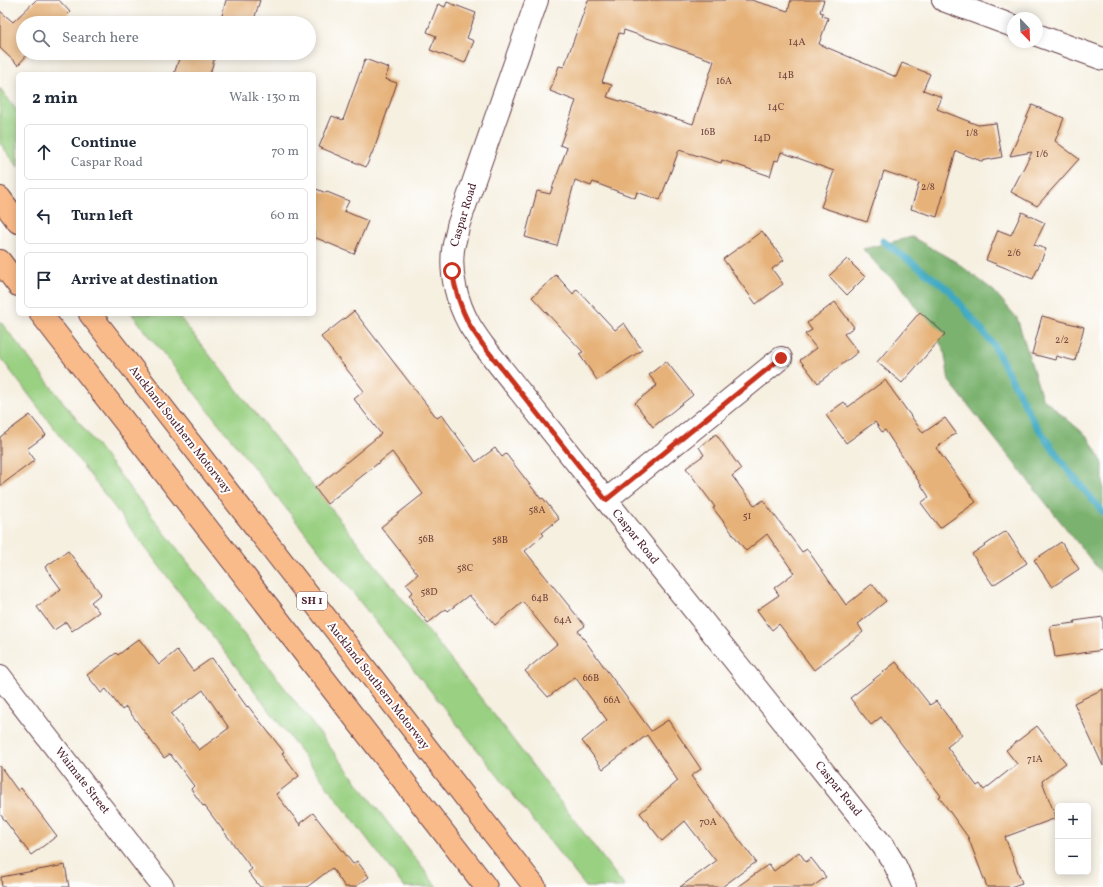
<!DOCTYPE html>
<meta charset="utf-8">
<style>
:root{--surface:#fff;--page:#f6f6f7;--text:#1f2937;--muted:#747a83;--line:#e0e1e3}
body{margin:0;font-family:Vollkorn,serif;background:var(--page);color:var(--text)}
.controls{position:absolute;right:12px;bottom:12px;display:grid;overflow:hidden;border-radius:6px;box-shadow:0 2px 10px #0003}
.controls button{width:36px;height:36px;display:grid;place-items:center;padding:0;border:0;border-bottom:1px solid var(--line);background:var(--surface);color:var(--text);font:20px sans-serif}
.compass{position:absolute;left:1007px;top:12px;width:36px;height:36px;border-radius:50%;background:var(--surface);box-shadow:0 2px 10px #0003;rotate:157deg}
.stop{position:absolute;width:12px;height:12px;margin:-9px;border:3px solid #c8321e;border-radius:50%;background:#fff}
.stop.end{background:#c8321e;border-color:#fff;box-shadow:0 1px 4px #0008}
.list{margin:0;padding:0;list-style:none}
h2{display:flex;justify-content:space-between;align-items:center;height:52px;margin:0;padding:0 16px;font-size:17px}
h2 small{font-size:13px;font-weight:400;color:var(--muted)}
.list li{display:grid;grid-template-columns:26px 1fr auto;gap:12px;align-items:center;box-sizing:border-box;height:56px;margin:0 8px 8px;padding:0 8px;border:1px solid var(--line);border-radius:6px}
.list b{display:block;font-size:15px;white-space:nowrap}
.list p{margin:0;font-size:13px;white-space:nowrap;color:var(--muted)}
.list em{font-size:13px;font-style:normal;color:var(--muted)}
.icon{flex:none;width:22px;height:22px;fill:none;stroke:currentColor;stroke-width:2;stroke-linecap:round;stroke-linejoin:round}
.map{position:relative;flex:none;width:1103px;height:887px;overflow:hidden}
.search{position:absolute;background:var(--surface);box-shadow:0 2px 10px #0003;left:16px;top:16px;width:300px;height:44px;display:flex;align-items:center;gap:10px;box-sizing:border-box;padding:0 14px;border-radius:22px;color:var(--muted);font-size:15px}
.panel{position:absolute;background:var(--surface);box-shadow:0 2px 10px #0003;left:16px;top:72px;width:300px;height:244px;border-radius:6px}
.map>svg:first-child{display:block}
.green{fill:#9ad082;stroke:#727856}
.forest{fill:#7bb270;stroke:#62684e}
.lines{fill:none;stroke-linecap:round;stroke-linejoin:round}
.stream{stroke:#41a9c1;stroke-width:7}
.building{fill:#e6b279;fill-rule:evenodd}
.minor-casing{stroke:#643e46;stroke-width:24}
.highway-casing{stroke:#643e46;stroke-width:24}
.minor{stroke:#fff;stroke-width:22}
.highway{stroke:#fabb8b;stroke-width:22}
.route{stroke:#c8321e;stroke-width:5}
.labels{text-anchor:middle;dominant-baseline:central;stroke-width:4;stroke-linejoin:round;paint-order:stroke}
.number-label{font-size:10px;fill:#71443e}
.shield{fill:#fff;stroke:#80626b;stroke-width:1}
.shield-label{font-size:11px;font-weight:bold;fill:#4a1f2b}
.street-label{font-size:12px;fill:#4a1f2b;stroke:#fff}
</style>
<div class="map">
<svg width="1103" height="887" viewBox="0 0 1103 887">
<rect width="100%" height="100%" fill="#fff"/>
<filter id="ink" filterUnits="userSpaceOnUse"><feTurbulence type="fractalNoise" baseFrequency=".025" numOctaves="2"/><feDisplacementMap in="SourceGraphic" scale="8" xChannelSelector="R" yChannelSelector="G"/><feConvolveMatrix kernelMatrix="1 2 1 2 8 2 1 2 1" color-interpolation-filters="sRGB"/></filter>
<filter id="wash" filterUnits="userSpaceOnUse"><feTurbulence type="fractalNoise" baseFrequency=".012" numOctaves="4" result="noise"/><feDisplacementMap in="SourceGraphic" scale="16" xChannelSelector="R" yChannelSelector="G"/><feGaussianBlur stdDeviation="0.9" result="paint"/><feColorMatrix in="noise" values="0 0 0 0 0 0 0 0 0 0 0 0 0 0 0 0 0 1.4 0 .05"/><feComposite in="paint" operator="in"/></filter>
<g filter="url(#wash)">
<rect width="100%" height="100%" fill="#f6f0e1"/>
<g class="green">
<path d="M 0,88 L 18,112 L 18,167 L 0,143 Z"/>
<path d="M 132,314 L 177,314 L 495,716 L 625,887 L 586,887 Z"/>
<path d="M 0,321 L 232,619 L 437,887 L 404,887 L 0,357 Z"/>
</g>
<path class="forest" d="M 912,237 L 956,262 L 994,291 L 1017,318 L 1042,398 L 1088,437 L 1103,463 L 1103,575 L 949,381 L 944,349 L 902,287 L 881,269 L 863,249 Z"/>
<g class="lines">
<path class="stream" d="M 883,241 L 948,289 L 993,344 L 1034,422 L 1066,468 L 1103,512"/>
</g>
<g id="blocks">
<g class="building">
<path d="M 36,0 L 59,0 L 70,12 L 59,23 L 23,23 L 23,53 L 29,53 L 18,65 L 0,48 L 0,11 L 13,22 Z"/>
<path d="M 226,0 L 260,0 L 253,23 L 220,23 Z"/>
<path d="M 588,0 L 751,0 L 788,11 L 791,0 L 824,0 L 820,12 L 823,13 L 822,16 L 828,18 L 819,44 L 896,77 L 902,63 L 930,74 L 923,90 L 942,97 L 937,109 L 978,125 L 996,123 L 1002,157 L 981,161 L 956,151 L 937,217 L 911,209 L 919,183 L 884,171 L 867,222 L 821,207 L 834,171 L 781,152 L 778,161 L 775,160 L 770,176 L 722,160 L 721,163 L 679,150 L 660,200 L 637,192 L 635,198 L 593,182 L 591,186 L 575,180 L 557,246 L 525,237 L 537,191 L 550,194 L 567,148 L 560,145 L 576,101 L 550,91 L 559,66 L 564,67 ZM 624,30 L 714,61 L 693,124 L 607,97 L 612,85 L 602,82 L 619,33 L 623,34 Z"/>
<path d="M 447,2 L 476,13 L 467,38 L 474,41 L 465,63 L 430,50 L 436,36 L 427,32 L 438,4 L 445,7 Z"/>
<path d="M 181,53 L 216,53 L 210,74 L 174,74 Z"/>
<path d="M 365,59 L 389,68 L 385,79 L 397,83 L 376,144 L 366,167 L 319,147 L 332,116 L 343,120 Z"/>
<path d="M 1032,105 L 1064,118 L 1055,141 L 1079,159 L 1037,206 L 1011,192 L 1032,152 L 1010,156 Z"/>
<path d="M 314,188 L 326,193 L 327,192 L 349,201 L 344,211 L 368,221 L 354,254 L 314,237 Z"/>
<path d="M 1022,212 L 1045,223 L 1034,245 L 1046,249 L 1033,279 L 986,260 L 998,230 L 1011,235 Z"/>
<path d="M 762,231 L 784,260 L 772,269 L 783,284 L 756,304 L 723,259 Z"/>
<path d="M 847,259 L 865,277 L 847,295 L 829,276 Z"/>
<path d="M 556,275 L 573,294 L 577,289 L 615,330 L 624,323 L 642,350 L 597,380 L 579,354 L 583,352 L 532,297 Z"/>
<path d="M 835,302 L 854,327 L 844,334 L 858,352 L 818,383 L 800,360 L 816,348 L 805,334 L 812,330 L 807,323 Z"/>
<path d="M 354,311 L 437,418 L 442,415 L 476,462 L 495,448 L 502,457 L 506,454 L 541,499 L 543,498 L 559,519 L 542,533 L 544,535 L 525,551 L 585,626 L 578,631 L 651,731 L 668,720 L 701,769 L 691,776 L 756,862 L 722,887 L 680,887 L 716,861 L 685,821 L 662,841 L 640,813 L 678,781 L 647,735 L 603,769 L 582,741 L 607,720 L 575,677 L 548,697 L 525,671 L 557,644 L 523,602 L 495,625 L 469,595 L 448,611 L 446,609 L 428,623 L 412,602 L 413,600 L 409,595 L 413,592 L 406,584 L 418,574 L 381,527 L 423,494 L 392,452 L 327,504 L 315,488 L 381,434 L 354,399 L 364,391 L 321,337 Z"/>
<path d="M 920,312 L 945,334 L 902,383 L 877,362 Z"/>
<path d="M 1042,316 L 1084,327 L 1075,361 L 1056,356 L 1055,360 L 1032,354 Z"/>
<path d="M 666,361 L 693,395 L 653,427 L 635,403 L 657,385 L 649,375 Z"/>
<path d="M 885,380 L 923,433 L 945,418 L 956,433 L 936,448 L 976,502 L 940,528 L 921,503 L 929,497 L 885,430 L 882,432 L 875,422 L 846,443 L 826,415 L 844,402 L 848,407 Z"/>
<path d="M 30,415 L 46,435 L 27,449 L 35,460 L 0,486 L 0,437 Z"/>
<path d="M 716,434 L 741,469 L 732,476 L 755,506 L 763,500 L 802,552 L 807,549 L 846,605 L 872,584 L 886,601 L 858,624 L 863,632 L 814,670 L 779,624 L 772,630 L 757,610 L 779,595 L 774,588 L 794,573 L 767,534 L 746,551 L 713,508 L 715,507 L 686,468 L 704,455 L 699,447 Z"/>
<path d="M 1006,531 L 1027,563 L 993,585 L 972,554 Z"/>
<path d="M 1061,542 L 1079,569 L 1052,587 L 1034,560 Z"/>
<path d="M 68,551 L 101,594 L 91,602 L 99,612 L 72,631 L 66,622 L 54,630 L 37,607 L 61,589 L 45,567 Z"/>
<path d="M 1103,617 L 1103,650 L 1055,657 L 1050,626 L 1075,623 L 1074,621 Z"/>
<path d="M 139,639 L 159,665 L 177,650 L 193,671 L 212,658 L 247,707 L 248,706 L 284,752 L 282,753 L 299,776 L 276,794 L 301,826 L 301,825 L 300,823 L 313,813 L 353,864 L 357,861 L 369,877 L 355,887 L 345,887 L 332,868 L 307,887 L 260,887 L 248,872 L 252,869 L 204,805 L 203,806 L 191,789 L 194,786 L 170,754 L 164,758 L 126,707 L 122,710 L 106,689 L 101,693 L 87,675 L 116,653 L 118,655 ZM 203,690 L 229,728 L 199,750 L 171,714 Z"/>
<path d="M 896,662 L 930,705 L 936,701 L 962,735 L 947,747 L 977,786 L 980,784 L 984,790 L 1017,764 L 1006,750 L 1037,726 L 1066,763 L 1042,781 L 1056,818 L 1005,837 L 1022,883 L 1010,887 L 987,887 L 968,837 L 939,797 L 941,796 L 881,717 L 871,725 L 850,698 Z"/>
<path d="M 1103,689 L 1103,766 L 1074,703 Z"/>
<path d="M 0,766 L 18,791 L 21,788 L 57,836 L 31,855 L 0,814 Z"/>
<path d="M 799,852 L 806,862 L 811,858 L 826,877 L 812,887 L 737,887 L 769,864 L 774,871 Z"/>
<path d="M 65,865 L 69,887 L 2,887 L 1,877 Z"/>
</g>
</g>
</g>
<g filter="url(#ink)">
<use href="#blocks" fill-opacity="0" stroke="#643e46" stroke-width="1"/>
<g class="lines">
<g class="minor-casing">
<g id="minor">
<path d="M 537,0 L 458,226 C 457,234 454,242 453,250 C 450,275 457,302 469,324 C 473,331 478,338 483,345 L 606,500 L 883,846 L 895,865 L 905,887"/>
<path d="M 943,0 L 1013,26"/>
<path d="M 1037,35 L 1103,59"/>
<path d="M 606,500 L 781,358"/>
<path d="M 0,676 L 163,887"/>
</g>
</g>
<g class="highway-casing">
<g id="highway">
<path d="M 0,198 L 18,222"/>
<path d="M 0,261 L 18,285"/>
<path d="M 41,314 L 486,887"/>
<path d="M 90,314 L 535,887"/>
</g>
</g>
<use href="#minor" class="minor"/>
<use href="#highway" class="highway"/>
</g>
</g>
<g class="lines" filter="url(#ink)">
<path class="route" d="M 452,271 C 455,289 460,307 469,324 C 473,331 478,338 483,345 L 606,500 L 781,358"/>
</g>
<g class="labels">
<g class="number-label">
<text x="797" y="42">14A</text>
<text x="786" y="75">14B</text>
<text x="724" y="81">16A</text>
<text x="776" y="107">14C</text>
<text x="708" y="132">16B</text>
<text x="972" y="133">1/8</text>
<text x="762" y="138">14D</text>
<text x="1042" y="154">1/6</text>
<text x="928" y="187">2/8</text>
<text x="1014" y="253">2/6</text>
<text x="1062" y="340">2/2</text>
<text x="537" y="510">58A</text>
<text x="747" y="516">51</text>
<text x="426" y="539">56B</text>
<text x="500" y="540">58B</text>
<text x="465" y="568">58C</text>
<text x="429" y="592">58D</text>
<text x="540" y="598">64B</text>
<text x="563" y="620">64A</text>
<text x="591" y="678">66B</text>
<text x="612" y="700">66A</text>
<text x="1035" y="759">71A</text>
<text x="708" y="822">70A</text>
</g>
<rect class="shield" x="297" y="592" width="30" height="18" rx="3"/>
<g class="shield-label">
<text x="312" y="601">SH 1</text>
</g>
<g class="street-label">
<text transform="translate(464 215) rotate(-73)">Caspar Road</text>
<text transform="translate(180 430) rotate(52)">Auckland Southern Motorway</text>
<text transform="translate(635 537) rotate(51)">Caspar Road</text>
<text transform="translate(378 686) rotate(52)">Auckland Southern Motorway</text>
<text transform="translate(82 781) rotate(52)">Waimate Street</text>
<text transform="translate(838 789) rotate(51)">Caspar Road</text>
</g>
</g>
</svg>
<div class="controls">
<button>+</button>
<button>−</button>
</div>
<svg class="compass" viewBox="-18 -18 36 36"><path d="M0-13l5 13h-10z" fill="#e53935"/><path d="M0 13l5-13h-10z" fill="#747a83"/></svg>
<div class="stop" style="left:452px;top:271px"></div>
<div class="stop end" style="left:781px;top:358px"></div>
<div class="search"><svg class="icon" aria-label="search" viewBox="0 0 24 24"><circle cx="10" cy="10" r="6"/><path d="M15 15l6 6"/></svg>Search here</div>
<section class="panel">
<h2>2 min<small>Walk · 130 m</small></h2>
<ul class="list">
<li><svg class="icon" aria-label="ahead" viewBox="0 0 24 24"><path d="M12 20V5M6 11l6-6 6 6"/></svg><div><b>Continue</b><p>Caspar Road</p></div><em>70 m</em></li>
<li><svg class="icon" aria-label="left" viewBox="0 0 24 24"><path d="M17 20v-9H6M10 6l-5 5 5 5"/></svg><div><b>Turn left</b></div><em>60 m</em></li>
<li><svg class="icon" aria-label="arrive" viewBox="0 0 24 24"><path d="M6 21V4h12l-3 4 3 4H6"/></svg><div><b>Arrive at destination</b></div></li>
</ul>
</section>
</div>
